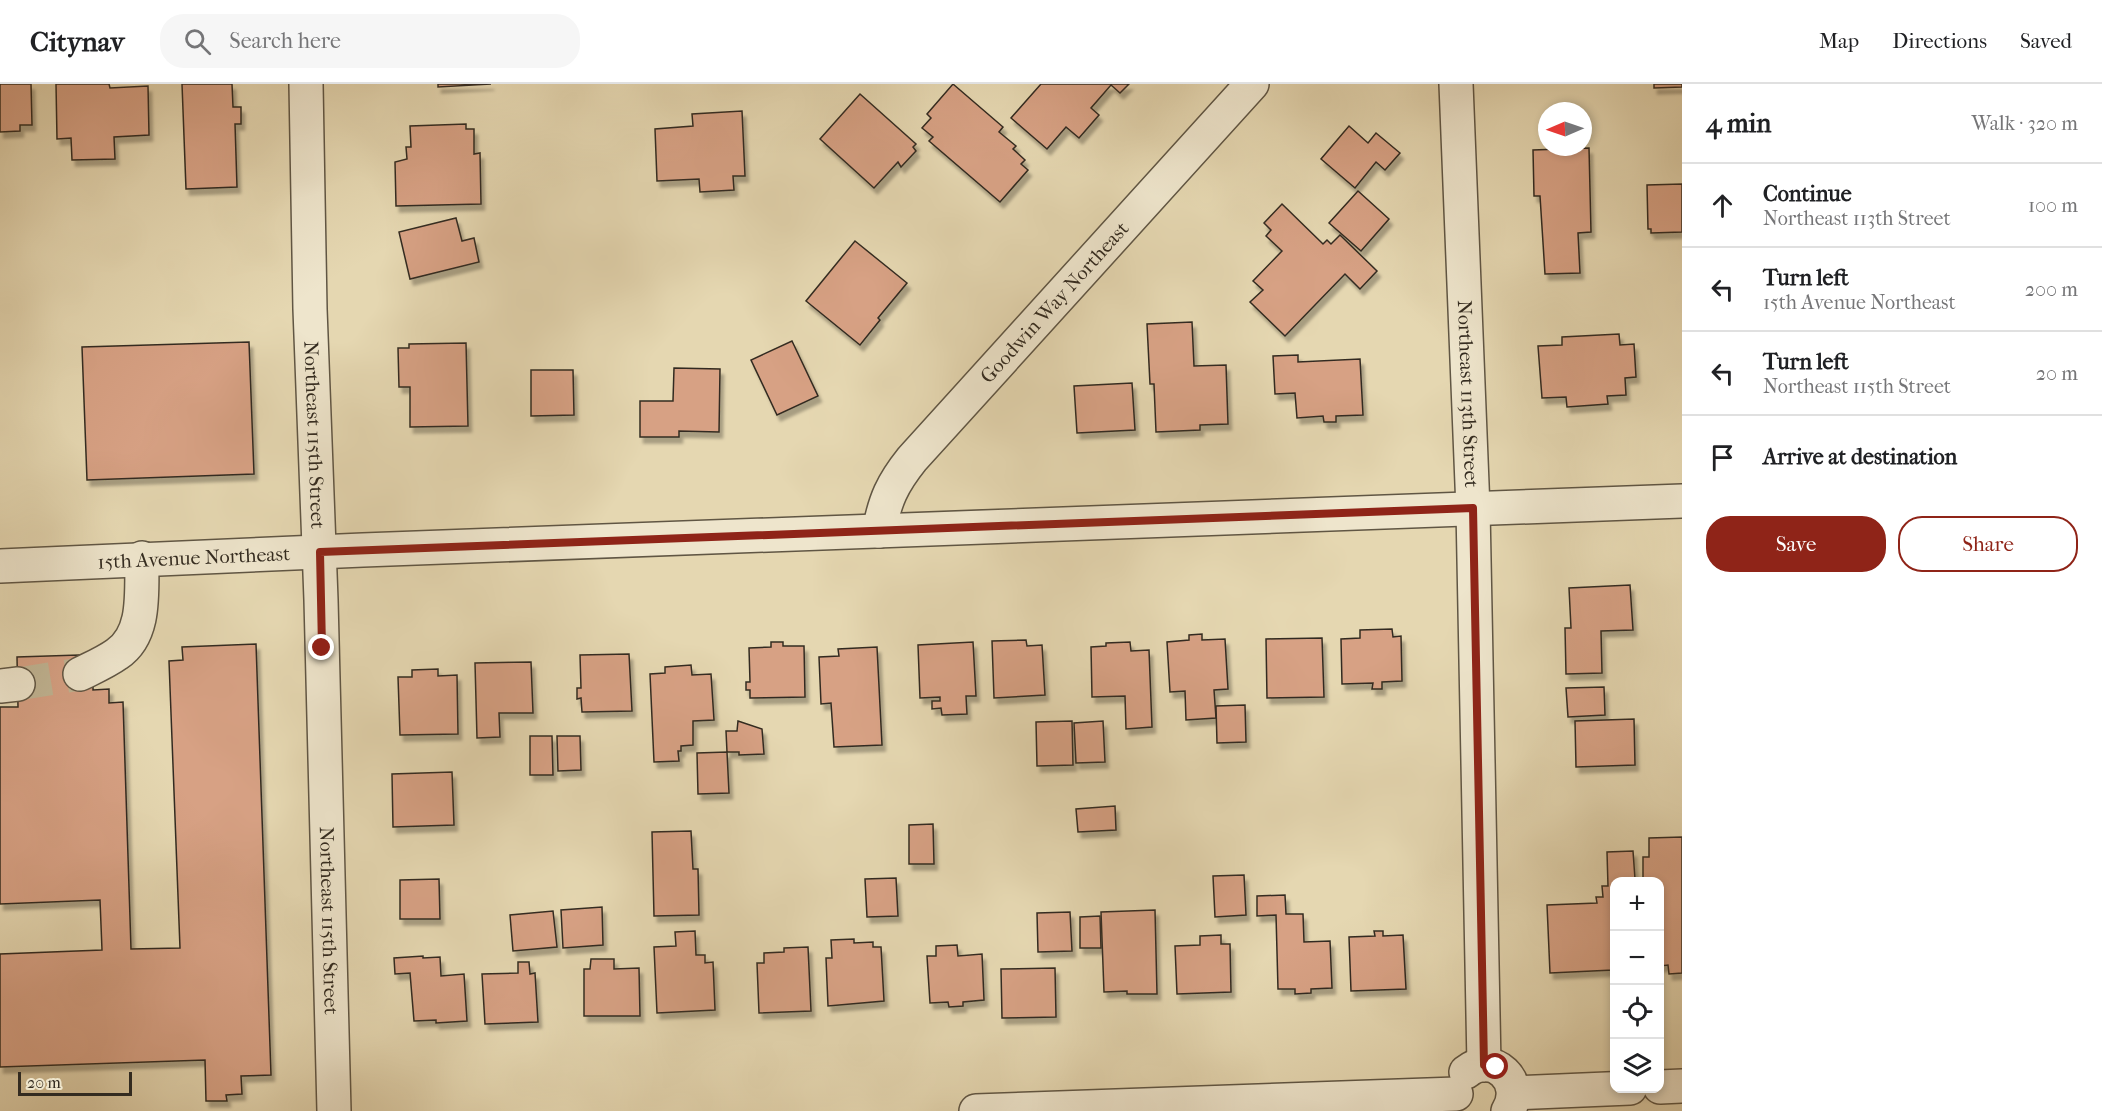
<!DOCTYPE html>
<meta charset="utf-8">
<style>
:root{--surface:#fff;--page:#f6f6f6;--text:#202124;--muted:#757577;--line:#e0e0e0;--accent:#8f2418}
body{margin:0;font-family:"IM FELL French Canon",serif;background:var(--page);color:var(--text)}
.controls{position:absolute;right:18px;bottom:18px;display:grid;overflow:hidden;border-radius:12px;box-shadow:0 3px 9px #0003}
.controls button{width:54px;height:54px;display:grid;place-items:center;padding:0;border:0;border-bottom:2px solid var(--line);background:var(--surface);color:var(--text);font:30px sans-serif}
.compass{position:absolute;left:1538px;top:18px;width:54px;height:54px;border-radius:50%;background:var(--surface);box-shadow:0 3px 9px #0003;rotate:268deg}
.scale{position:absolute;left:18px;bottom:15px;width:114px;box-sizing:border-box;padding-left:6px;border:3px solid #332b20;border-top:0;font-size:16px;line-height:21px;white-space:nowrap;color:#332b20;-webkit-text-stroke:4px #eee5cc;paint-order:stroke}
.stop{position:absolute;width:18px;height:18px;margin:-14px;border:4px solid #8f2418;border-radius:50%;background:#fff}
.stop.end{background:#8f2418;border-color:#fff;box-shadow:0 2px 6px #0008}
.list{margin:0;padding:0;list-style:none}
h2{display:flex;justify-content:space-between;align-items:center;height:78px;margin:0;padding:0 24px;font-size:26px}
h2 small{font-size:20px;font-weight:400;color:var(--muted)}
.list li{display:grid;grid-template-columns:39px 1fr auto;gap:18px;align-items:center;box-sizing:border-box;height:84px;padding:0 24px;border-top:2px solid var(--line)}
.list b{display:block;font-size:22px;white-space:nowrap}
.list p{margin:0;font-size:20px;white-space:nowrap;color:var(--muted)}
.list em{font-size:20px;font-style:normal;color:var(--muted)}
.actions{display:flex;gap:12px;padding:18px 24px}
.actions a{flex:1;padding:14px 0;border:2px solid var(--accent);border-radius:24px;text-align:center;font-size:21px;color:var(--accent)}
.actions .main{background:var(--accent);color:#fff}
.icon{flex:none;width:33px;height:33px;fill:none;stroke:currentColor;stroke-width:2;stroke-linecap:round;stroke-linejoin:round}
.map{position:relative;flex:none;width:1682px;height:1027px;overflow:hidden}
header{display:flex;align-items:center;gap:36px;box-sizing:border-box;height:84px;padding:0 30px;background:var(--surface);border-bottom:2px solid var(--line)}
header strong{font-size:28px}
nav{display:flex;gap:33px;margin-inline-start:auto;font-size:21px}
.search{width:420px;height:54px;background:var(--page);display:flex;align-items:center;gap:15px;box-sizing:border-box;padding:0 21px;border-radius:24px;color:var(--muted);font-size:22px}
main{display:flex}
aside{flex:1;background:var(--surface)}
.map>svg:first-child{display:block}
.building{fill:#d7a184;stroke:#332b20;stroke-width:1.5;filter:url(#shadow)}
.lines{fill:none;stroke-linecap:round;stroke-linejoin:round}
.minor-tunnel{stroke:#c1b594;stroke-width:33;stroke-dasharray:33 16;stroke-linecap:butt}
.minor-casing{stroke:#605644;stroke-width:36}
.minor{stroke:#eee5cc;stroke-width:33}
.route{stroke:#8f2418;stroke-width:8}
.labels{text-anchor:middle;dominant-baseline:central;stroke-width:6;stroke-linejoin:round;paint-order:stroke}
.street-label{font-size:20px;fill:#332b20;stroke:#eee5cc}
</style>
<header>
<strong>Citynav</strong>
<div class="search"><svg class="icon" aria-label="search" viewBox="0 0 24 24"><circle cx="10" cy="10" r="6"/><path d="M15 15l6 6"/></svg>Search here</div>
<nav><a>Map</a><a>Directions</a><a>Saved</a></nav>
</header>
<main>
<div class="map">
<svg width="1682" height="1027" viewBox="0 0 1682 1027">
<defs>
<filter id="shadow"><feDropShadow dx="3.5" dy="6" stdDeviation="1.5" flood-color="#0004"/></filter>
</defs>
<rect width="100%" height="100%" fill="#e5d7b1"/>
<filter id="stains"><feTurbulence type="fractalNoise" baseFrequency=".00333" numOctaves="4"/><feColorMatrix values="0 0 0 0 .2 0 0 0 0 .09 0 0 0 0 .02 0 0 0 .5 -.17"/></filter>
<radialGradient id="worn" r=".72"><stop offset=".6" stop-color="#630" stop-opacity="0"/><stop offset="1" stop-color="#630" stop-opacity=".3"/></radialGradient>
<g class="building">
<path d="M 0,0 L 31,0 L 32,41 L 20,41 L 20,47 L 0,48 Z"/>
<path d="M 56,0 L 109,0 L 110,4 L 148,2 L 149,51 L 114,53 L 115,75 L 72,76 L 71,54 L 57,55 Z"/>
<path d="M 182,0 L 232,0 L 233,23 L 241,23 L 241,40 L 235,40 L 237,103 L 186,105 Z"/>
<path d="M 438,0 L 491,0 L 438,3 Z"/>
<path d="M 953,0 L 1003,43 L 999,48 L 1016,62 L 1013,65 L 1025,76 L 1021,80 L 1028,86 L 1000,118 L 929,57 L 933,53 L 922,44 L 931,34 L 927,30 Z"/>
<path d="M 1041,0 L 1129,0 L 1120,9 L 1111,1 L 1091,24 L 1099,31 L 1079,54 L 1066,43 L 1047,65 L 1011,34 Z"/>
<path d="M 1654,0 L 1682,0 L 1682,3 L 1654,4 Z"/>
<path d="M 860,10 L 916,60 L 913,63 L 916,67 L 901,83 L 898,78 L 874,104 L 820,55 Z"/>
<path d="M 742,27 L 745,92 L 733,92 L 734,106 L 700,108 L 699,95 L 657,97 L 655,45 L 693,42 L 692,30 Z"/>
<path d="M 466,40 L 466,45 L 474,45 L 474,70 L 480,69 L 481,120 L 396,122 L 395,78 L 407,75 L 406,63 L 411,63 L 410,42 Z"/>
<path d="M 1349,42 L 1368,59 L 1376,49 L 1400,69 L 1385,86 L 1376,78 L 1355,104 L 1321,75 Z"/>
<path d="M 1589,64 L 1591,148 L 1578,149 L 1580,189 L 1545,190 L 1540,112 L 1534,112 L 1533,66 Z"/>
<path d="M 1682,100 L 1682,148 L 1651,149 L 1651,145 L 1648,145 L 1647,101 Z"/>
<path d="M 1358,107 L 1389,135 L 1361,167 L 1329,139 Z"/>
<path d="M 1282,120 L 1323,160 L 1327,156 L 1331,160 L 1340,151 L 1377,187 L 1360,205 L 1345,190 L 1285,252 L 1250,218 L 1263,206 L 1253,197 L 1282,167 L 1266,152 L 1271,146 L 1264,139 Z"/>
<path d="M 456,134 L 462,157 L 474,154 L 479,178 L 410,195 L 399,148 Z"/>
<path d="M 855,157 L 907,199 L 878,234 L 880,236 L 860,261 L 806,217 Z"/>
<path d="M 1192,238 L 1194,282 L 1226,281 L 1228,340 L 1200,341 L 1200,346 L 1156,348 L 1154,300 L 1150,300 L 1147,240 Z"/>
<path d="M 1619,250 L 1620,261 L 1634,260 L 1636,293 L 1625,294 L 1626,311 L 1607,312 L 1608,320 L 1567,323 L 1566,313 L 1542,314 L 1538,262 L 1562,261 L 1562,253 Z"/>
<path d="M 792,257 L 818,312 L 777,331 L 751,276 Z"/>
<path d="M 249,258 L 254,390 L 87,396 L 82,263 Z"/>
<path d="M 466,259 L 468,342 L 410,343 L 410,303 L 399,303 L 398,264 L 409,264 L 409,260 Z"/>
<path d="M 1298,271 L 1298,278 L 1360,275 L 1363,331 L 1336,332 L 1336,338 L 1324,338 L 1323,332 L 1297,334 L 1295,309 L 1275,310 L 1273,272 Z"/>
<path d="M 674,284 L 720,285 L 719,348 L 679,347 L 679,353 L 640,353 L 640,317 L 673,317 Z"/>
<path d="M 531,286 L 573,286 L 574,331 L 531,332 Z"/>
<path d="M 1132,299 L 1135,346 L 1077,349 L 1074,302 Z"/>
<path d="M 1630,501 L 1633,546 L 1601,547 L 1602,589 L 1566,590 L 1565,544 L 1571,544 L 1569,504 Z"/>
<path d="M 1392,545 L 1393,553 L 1401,552 L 1402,597 L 1382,598 L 1382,605 L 1372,605 L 1373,599 L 1342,600 L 1341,555 L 1360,554 L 1360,546 Z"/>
<path d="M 1202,550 L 1202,556 L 1225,555 L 1228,605 L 1214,606 L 1216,634 L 1186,636 L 1185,607 L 1170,608 L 1167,558 L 1189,556 L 1189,551 Z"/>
<path d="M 1322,554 L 1324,613 L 1267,614 L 1266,555 Z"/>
<path d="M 1026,556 L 1027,562 L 1042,561 L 1045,611 L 994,614 L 992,557 Z"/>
<path d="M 771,558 L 783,558 L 783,562 L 804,562 L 805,613 L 750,614 L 750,606 L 746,606 L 746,598 L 750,598 L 749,564 L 771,563 Z"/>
<path d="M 973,558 L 976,612 L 966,612 L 967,630 L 942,631 L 941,624 L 932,625 L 932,617 L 940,617 L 940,613 L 920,614 L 918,561 Z"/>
<path d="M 1130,558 L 1131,567 L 1149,566 L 1152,643 L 1126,645 L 1125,612 L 1092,613 L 1091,563 L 1106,562 L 1106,559 Z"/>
<path d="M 256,560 L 271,991 L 241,992 L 242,1010 L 226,1011 L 227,1017 L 206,1017 L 205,976 L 0,983 L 0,870 L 102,866 L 100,816 L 0,820 L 0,623 L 18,623 L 17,573 L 79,571 L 80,603 L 93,603 L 93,606 L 109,605 L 109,619 L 123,618 L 131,865 L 180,864 L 169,577 L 183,576 L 182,563 Z"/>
<path d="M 877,563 L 882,661 L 834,663 L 831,619 L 821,620 L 819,573 L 839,572 L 838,565 Z"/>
<path d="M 629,570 L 632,627 L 582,628 L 581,614 L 577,615 L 577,604 L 581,604 L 580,571 Z"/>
<path d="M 531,578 L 533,629 L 499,629 L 500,653 L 477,654 L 475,579 Z"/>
<path d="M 691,581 L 692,591 L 711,590 L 714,636 L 693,637 L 693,661 L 681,662 L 681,667 L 678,667 L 679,677 L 654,678 L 650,590 L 665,589 L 665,583 Z"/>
<path d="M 438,585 L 438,592 L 457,591 L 458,650 L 400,651 L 398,593 L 412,593 L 412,586 Z"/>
<path d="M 1604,603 L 1605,631 L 1568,633 L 1566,604 Z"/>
<path d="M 1245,621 L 1246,658 L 1217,659 L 1216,622 Z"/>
<path d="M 1634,635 L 1635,681 L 1576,683 L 1575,637 Z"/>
<path d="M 738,637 L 762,645 L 764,670 L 739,671 L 739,668 L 727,668 L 726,647 L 737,647 Z"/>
<path d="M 1072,637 L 1073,681 L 1037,682 L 1036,638 Z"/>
<path d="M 1103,637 L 1105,678 L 1076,679 L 1074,639 Z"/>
<path d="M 530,652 L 552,652 L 553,691 L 530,691 Z"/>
<path d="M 557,652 L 580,652 L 581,686 L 558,687 Z"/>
<path d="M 727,668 L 729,709 L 698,710 L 697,669 Z"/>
<path d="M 452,688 L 454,741 L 393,743 L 392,690 Z"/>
<path d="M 1115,722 L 1116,746 L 1078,748 L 1076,725 Z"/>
<path d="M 933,740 L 934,780 L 909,780 L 909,741 Z"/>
<path d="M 691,747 L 693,785 L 698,785 L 699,831 L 654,832 L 652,748 Z"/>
<path d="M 1682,753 L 1682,889 L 1669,890 L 1668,881 L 1660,882 L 1660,798 L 1643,798 L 1643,773 L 1649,773 L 1649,754 Z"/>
<path d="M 1633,767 L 1635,795 L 1629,795 L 1629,798 L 1614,798 L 1614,859 L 1611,859 L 1613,886 L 1550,889 L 1547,821 L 1597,819 L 1596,813 L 1603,813 L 1602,802 L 1608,802 L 1607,768 Z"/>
<path d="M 1244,791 L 1246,831 L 1215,833 L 1213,792 Z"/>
<path d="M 896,794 L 898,832 L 867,833 L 865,795 Z"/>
<path d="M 439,795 L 440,835 L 400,835 L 400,796 Z"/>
<path d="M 1285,811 L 1286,830 L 1303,830 L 1304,858 L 1330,857 L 1332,904 L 1311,905 L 1311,909 L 1295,910 L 1295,905 L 1278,905 L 1276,831 L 1257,832 L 1257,812 Z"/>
<path d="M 602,823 L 603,861 L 563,864 L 561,826 Z"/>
<path d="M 1155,826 L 1157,910 L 1127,910 L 1127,907 L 1104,908 L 1101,828 Z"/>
<path d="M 553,827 L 557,863 L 513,867 L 510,831 Z"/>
<path d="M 1070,828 L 1072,867 L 1038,868 L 1037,829 Z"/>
<path d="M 1100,832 L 1101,864 L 1080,864 L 1080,833 Z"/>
<path d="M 695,847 L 696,871 L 705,871 L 705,879 L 713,878 L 715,926 L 657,929 L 654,863 L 676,862 L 675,848 Z"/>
<path d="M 1374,847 L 1383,847 L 1383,852 L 1403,851 L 1406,905 L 1351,907 L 1349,853 L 1375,852 Z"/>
<path d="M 1221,851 L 1221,860 L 1230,860 L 1231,908 L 1177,910 L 1175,862 L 1200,861 L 1200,852 Z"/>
<path d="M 854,855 L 854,859 L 873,858 L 873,863 L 881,863 L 884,917 L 828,922 L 826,874 L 832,874 L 831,856 Z"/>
<path d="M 957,861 L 958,872 L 982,870 L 984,916 L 963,918 L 963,922 L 949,923 L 948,918 L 930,919 L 927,872 L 936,872 L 936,862 Z"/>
<path d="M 808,863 L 811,927 L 759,929 L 757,879 L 764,879 L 764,869 L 784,868 L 784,864 Z"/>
<path d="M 423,872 L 423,874 L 440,873 L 441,892 L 464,890 L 467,937 L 436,939 L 436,936 L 414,937 L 410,889 L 395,890 L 394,874 Z"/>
<path d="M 591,875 L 614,875 L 614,885 L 639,884 L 640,932 L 584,932 L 584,885 L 590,885 Z"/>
<path d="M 518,878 L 529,878 L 530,890 L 535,889 L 538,938 L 485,940 L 482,890 L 518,889 Z"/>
<path d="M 1055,884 L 1056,933 L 1002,934 L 1001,885 Z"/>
</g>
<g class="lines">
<path class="minor-tunnel" d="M 18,600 L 80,590"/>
<g class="minor-casing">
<g id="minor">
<path id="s1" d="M 306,0 L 310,225 L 321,516 L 334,1027"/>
<path id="s2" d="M 1456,0 L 1473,425 L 1484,981"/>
<path id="s3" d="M 879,447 C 885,416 892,400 912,375 L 1252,0"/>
<path id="s4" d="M 0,482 L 363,466 L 1682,417"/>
<path d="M 80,590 C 92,584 106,578 117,570 C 147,550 141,506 142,474"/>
<path d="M 0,602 L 18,600"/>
<path d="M 1466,988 C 1493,966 1526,998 1508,1027"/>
<path d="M 1660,1003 L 1682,1002"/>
<path d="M 1514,1009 L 1630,1004"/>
<path d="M 976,1027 L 1456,1010"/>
</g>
</g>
<use href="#minor" class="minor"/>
</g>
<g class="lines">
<path class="route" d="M 322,564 L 320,468 L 1473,424 L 1484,981 L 1496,983"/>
</g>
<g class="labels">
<g class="street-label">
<text stroke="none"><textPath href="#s3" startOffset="292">Goodwin Way Northeast</textPath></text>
<text stroke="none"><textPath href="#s2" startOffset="310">Northeast 113th Street</textPath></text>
<text stroke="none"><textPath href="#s1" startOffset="351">Northeast 115th Street</textPath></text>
<text stroke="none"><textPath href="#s4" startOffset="194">15th Avenue Northeast</textPath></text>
<text stroke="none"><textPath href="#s1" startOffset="837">Northeast 115th Street</textPath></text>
</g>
</g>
<rect width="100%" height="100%" filter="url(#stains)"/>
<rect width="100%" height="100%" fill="url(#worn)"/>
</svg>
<div class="controls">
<button>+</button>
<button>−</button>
<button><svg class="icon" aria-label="locate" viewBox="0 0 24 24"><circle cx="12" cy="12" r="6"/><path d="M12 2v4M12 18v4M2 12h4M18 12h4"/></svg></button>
<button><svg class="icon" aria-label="layers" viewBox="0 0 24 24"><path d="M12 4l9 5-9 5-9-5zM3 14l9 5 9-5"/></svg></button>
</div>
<svg class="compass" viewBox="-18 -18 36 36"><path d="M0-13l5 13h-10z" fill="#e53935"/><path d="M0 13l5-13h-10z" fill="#757577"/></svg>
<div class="scale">20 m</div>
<div class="stop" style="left:1496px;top:983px"></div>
<div class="stop end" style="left:322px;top:564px"></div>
</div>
<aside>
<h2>4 min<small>Walk · 320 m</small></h2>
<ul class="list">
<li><svg class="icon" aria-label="ahead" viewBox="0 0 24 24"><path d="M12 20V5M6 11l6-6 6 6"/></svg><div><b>Continue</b><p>Northeast 113th Street</p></div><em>100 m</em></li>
<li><svg class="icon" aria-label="left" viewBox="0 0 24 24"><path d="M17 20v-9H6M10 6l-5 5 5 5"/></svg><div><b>Turn left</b><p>15th Avenue Northeast</p></div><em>200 m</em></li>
<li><svg class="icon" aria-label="left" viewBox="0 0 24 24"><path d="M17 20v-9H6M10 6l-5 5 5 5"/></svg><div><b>Turn left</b><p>Northeast 115th Street</p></div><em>20 m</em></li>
<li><svg class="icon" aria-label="arrive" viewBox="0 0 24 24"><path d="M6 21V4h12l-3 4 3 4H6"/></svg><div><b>Arrive at destination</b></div></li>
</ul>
<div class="actions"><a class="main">Save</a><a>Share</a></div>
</aside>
</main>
